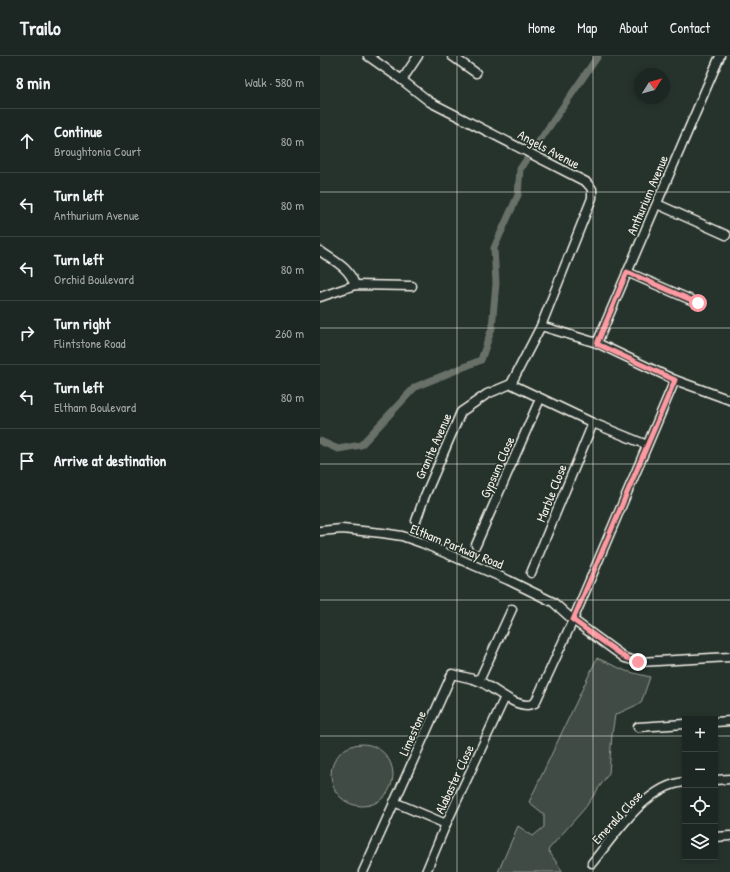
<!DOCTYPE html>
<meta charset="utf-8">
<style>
:root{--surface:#1c2622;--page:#29322f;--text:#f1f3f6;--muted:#a0a5a5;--line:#3a4340}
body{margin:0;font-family:"Patrick Hand",sans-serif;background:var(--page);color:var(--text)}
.controls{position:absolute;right:12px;bottom:12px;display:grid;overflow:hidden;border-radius:0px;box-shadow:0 2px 6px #0003}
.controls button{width:36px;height:36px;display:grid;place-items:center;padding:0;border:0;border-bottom:1px solid var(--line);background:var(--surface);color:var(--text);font:20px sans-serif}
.compass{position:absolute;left:314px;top:12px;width:36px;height:36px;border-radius:50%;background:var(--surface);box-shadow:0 2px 6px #0003;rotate:53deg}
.stop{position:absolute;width:12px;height:12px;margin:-9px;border:3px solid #ff9aa2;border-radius:50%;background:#fff}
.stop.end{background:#ff9aa2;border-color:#fff;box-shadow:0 1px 4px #0008}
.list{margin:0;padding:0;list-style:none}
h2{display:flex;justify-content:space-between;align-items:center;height:52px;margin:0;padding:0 16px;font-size:17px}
h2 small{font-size:13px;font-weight:400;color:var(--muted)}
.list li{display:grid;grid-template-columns:26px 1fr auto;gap:12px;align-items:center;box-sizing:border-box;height:64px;padding:0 16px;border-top:1px solid var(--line)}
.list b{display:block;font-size:15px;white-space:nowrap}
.list p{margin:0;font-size:13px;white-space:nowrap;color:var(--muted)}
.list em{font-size:13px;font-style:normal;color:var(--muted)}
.icon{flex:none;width:22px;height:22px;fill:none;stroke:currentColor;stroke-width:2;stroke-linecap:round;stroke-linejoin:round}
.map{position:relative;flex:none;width:410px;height:816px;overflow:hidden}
header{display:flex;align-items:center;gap:24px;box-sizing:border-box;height:56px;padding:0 20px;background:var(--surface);border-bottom:1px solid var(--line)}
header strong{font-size:19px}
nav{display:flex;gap:22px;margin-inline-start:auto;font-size:14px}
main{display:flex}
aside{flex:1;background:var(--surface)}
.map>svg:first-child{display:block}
.green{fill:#414b45;stroke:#9a9e96}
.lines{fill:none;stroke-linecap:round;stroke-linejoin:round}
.canal{stroke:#676f68;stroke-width:7}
.minor-casing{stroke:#f4f1e8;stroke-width:11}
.minor{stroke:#26332d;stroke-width:8}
.route{stroke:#ff9aa2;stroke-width:5}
.grid{fill:none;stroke:#f4f1e8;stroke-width:1;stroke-opacity:0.55}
.labels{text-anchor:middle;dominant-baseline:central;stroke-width:3.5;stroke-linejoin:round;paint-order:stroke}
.street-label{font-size:13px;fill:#f4f1e8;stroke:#26332d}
</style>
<header>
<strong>Trailo</strong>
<nav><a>Home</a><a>Map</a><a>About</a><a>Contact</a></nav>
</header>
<main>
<aside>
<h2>8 min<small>Walk · 580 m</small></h2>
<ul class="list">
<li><svg class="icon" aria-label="ahead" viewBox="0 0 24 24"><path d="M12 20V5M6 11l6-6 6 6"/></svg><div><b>Continue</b><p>Broughtonia Court</p></div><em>80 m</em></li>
<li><svg class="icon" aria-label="left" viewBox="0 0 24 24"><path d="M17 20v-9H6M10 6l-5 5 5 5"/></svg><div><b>Turn left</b><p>Anthurium Avenue</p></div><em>80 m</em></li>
<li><svg class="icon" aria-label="left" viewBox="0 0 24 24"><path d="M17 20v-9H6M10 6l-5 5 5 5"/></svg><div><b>Turn left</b><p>Orchid Boulevard</p></div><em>80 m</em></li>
<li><svg class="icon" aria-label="right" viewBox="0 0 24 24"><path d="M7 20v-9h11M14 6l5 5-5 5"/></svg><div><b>Turn right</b><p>Flintstone Road</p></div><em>260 m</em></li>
<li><svg class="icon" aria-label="left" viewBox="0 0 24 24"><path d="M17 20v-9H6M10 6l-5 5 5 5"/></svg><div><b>Turn left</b><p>Eltham Boulevard</p></div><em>80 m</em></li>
<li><svg class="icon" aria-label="arrive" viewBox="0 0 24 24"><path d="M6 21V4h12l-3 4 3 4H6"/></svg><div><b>Arrive at destination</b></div></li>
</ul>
</aside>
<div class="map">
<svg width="410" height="816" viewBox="0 0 410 816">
<rect width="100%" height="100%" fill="#26332d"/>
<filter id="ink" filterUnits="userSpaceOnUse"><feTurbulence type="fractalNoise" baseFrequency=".025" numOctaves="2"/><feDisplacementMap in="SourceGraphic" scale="8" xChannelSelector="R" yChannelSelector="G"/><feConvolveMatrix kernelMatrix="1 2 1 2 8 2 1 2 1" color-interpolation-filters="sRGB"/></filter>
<g filter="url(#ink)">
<g class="green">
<path d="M 277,602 L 306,615 L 330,621 L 321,647 L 295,659 L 292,678 L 289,717 L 265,752 L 228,794 L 243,816 L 178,816 L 198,770 L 213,780 L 224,771 L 224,758 L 209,746 Z"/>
<circle cx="42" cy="719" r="31"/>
</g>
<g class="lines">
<path class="canal" d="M 0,385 L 18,393 L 41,389 L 95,331 L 161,304 L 172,272 L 176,227 L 174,192 L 198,139 L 200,113 L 278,0"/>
<g class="minor-casing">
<g id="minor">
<path d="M 48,0 L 82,24 L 110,46 L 266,126 L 272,133 L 272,142 L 221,270 L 191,328 L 167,338 L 141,356 L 104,442 L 96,465"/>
<path d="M 132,0 L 156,17"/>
<path d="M 82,24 L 98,0"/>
<path d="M 337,148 L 406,179"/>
<path d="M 0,195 C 14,205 29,211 35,229"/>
<path d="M 307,216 L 378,247"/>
<path d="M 0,241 L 35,229 L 92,230"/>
<path d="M 221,270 L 277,287 L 355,324 L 410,344"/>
<path d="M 277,287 L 400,0"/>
<path d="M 191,328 L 273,367 L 327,389"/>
<path d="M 0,475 L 22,473 L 62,477 L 82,480 L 102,487 L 188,524 L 233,546 L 253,564 L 305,602 L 319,606 L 410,601"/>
<path d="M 156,489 L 220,343"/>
<path d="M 211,517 L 273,367"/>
<path d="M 159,625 L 192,553"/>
<path d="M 395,666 L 410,665"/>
<path d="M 318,671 L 365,668"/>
<path d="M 395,724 L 410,723"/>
<path d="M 74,746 L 126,768"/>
<path d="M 395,781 L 410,780"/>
<path d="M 272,807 C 295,779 326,729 365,726"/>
<path d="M 43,816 L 132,618 C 140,620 151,622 159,625 C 173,631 199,656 215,647 L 253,564 L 355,324"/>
<path d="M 106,816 L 126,768 L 185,641"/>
</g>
</g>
<use href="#minor" class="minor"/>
</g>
</g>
<g class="lines" filter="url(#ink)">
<path class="route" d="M 318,606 L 306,602 L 253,564 L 355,324 L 277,288 L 307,216 L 378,247"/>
</g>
<path class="grid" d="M 137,0 L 137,816M 273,0 L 273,816M 0,136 L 410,136M 0,272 L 410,272M 0,408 L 410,408M 0,544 L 410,544M 0,680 L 365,680M 395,680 L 410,680"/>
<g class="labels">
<g class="street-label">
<text transform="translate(229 93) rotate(28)">Angels Avenue</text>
<text transform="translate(327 139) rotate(-67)">Anthurium Avenue</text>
<text transform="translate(113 390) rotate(-66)">Granite Avenue</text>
<text transform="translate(177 411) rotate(-66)">Gypsum Close</text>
<text transform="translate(231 437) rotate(-68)">Marble Close</text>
<text transform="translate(137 490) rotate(22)">Eltham Parkway Road</text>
<text transform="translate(92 677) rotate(-66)">Limestone</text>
<text transform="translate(134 723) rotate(-65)">Alabaster Close</text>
<text transform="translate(297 761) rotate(-47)">Emerald Close</text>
</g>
</g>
</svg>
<div class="controls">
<button>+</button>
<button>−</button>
<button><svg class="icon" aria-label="locate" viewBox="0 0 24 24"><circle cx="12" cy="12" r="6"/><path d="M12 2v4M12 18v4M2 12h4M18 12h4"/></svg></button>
<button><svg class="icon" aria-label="layers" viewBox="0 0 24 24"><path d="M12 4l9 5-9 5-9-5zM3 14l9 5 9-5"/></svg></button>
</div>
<svg class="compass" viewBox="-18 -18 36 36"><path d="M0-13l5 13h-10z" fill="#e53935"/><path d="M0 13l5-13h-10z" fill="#a0a5a5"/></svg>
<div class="stop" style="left:378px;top:247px"></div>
<div class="stop end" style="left:318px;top:606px"></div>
</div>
</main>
